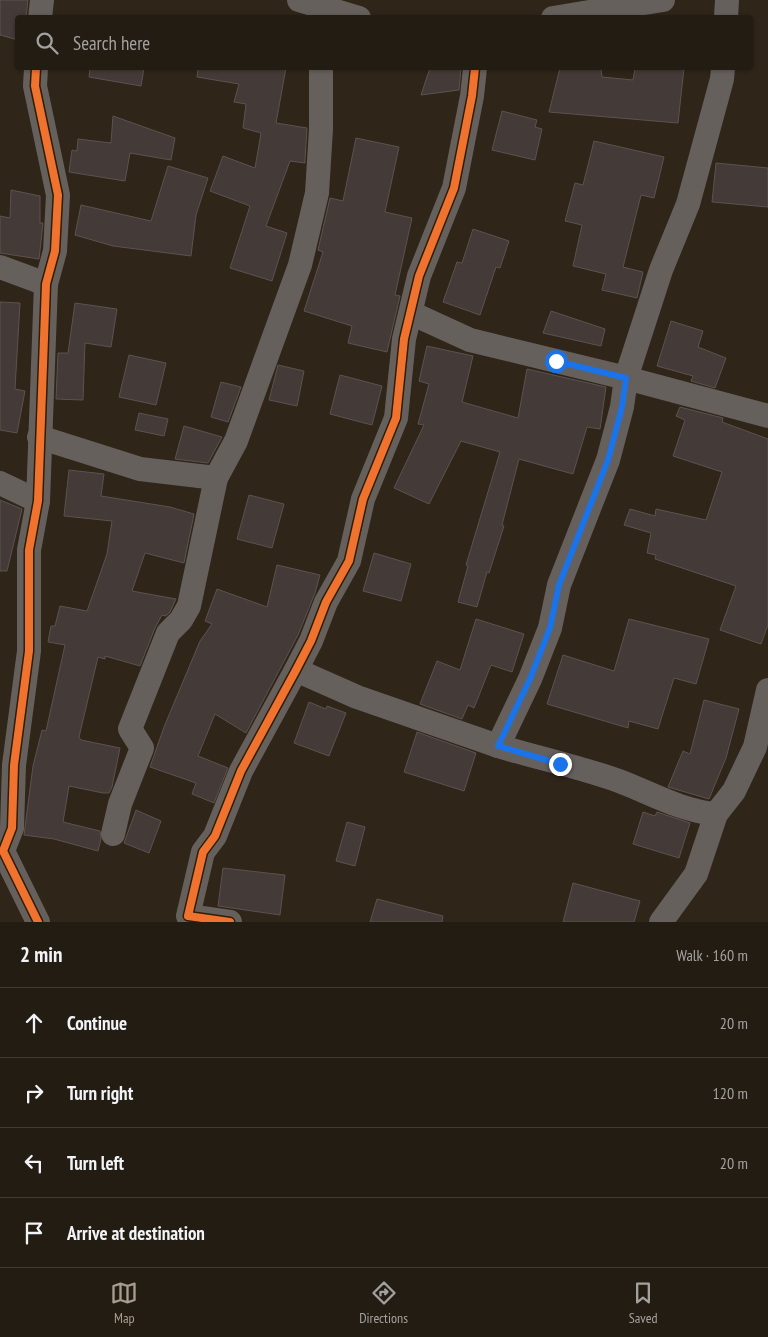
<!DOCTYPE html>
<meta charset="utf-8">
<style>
:root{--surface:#231c13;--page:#2f2921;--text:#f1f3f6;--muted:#a3a1a0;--line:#403a33;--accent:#a99d90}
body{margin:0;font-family:"PT Sans Narrow",sans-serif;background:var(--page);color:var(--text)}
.stop{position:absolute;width:15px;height:15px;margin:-11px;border:4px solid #1a73e8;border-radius:50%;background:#fff}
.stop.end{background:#1a73e8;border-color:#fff;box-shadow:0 1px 5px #0008}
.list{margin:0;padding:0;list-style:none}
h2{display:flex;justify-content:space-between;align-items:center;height:65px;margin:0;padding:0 20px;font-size:21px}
h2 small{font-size:16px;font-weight:400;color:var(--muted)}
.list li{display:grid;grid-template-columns:32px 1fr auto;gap:15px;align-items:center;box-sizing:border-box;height:70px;padding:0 20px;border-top:1px solid var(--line)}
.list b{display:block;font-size:19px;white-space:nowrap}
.list em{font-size:16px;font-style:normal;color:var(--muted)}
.icon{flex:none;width:28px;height:28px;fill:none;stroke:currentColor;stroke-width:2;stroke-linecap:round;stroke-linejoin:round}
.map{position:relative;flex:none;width:768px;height:922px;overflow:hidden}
.search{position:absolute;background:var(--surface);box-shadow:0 1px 4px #0004;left:15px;right:15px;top:15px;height:55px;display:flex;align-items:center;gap:12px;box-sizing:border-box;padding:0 18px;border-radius:5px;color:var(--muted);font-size:19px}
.sheet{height:345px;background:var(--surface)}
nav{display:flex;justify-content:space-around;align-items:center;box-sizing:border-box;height:70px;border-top:1px solid var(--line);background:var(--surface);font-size:14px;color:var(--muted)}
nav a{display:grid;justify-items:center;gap:2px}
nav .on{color:var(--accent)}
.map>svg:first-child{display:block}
.building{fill:#443a37;stroke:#5d524f}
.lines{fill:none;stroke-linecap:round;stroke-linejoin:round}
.minor{stroke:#66605d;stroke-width:24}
.cycleway-casing{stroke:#2f1d05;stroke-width:11}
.cycleway{stroke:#ef722f;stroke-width:8}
.route{stroke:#1a73e8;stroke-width:6}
</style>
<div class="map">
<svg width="768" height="922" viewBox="0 0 768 922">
<rect width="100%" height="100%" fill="#2f2519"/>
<g class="building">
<path d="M 0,0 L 28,0 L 26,18 L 18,18 L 18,40 L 0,35 Z"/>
<path d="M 90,68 L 144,68 L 141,86 L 89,77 Z"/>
<path d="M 198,68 L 286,68 L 276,123 L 307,128 L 305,159 L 305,163 L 290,161 L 266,226 L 287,233 L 272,281 L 230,268 L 250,206 L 210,191 L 223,156 L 255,168 L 261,133 L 243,128 L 246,104 L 234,102 L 239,84 L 197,77 Z"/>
<path d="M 430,68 L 461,68 L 459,90 L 421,95 Z"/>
<path d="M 560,68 L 601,68 L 602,77 L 633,80 L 635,68 L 684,68 L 678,123 L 549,112 Z"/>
<path d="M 502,111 L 537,120 L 535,127 L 542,129 L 535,160 L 492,150 Z"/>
<path d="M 113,116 L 175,138 L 171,160 L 130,153 L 125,181 L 69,172 L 72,150 L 77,151 L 78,139 L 111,143 Z"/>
<path d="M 356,138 L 399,147 L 385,212 L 412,218 L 395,295 L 400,296 L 387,352 L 348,343 L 352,326 L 304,311 L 323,252 L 318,250 L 330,198 L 343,201 Z"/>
<path d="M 594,141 L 664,157 L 654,198 L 641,195 L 623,267 L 643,272 L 637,298 L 602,290 L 606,274 L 573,266 L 582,225 L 565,221 L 575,183 L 583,185 Z"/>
<path d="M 716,163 L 768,168 L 768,207 L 712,202 Z"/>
<path d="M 168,166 L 208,178 L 196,215 L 191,256 L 113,246 L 75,235 L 81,205 L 151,221 Z"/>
<path d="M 11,190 L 40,196 L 40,223 L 43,223 L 39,259 L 0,253 L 0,216 L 10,218 Z"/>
<path d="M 473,229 L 509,241 L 500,268 L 496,267 L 480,315 L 443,302 L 457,262 L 462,263 Z"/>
<path d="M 0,302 L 20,303 L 15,389 L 25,391 L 17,433 L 0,430 Z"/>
<path d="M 75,303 L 117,309 L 111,347 L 85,343 L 83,400 L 56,399 L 58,353 L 68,353 Z"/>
<path d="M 551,311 L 605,329 L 601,346 L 543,333 Z"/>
<path d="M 671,321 L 703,331 L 698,347 L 726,358 L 715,388 L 691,381 L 693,376 L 657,366 Z"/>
<path d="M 427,346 L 473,356 L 462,402 L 518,418 L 527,369 L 606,387 L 600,429 L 587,427 L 573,474 L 519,459 L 502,525 L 504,526 L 489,573 L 487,572 L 477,607 L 458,602 L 468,566 L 466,565 L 500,452 L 461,441 L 429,504 L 394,488 L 424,425 L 418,424 L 429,384 L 419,381 Z"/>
<path d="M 129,355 L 166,363 L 156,405 L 119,397 Z"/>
<path d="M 278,365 L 304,371 L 297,406 L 269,400 Z"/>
<path d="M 340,375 L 382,386 L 372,425 L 330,414 Z"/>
<path d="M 221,382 L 241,387 L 228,422 L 211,417 Z"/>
<path d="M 680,407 L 723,418 L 722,422 L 768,439 L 768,625 L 761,644 L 720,630 L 736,586 L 655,559 L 656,555 L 647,553 L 651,533 L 624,525 L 630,509 L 655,516 L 656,509 L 706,520 L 722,472 L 673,456 L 685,420 L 676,416 Z"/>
<path d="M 139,413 L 168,419 L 164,436 L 135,430 Z"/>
<path d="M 184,426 L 222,437 L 208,463 L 175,459 Z"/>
<path d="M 69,470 L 104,474 L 101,496 L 170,507 L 194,514 L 184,563 L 145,553 L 132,591 L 176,599 L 170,612 L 166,616 L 162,615 L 155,628 L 140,666 L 105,656 L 105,659 L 98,657 L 79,737 L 81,740 L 120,748 L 112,787 L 109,793 L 103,793 L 69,786 L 63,822 L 100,831 L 101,839 L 98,851 L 54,839 L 24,835 L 33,766 L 42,730 L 46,731 L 65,645 L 48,642 L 51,626 L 55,626 L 60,606 L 87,611 L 107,554 L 112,521 L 64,516 Z"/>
<path d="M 249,495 L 284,504 L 272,548 L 237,539 Z"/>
<path d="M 0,500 L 22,509 L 7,571 L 0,571 Z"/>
<path d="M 374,553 L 411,564 L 401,601 L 363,591 Z"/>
<path d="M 277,565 L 320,575 L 315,593 L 298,635 L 246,733 L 215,714 L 198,756 L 228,768 L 214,803 L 192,794 L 196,783 L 150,767 L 164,727 L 200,641 L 212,624 L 205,621 L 217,589 L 267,607 Z"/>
<path d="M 476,619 L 524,634 L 512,672 L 491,665 L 474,708 L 468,705 L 462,719 L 420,704 L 437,661 L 460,670 Z"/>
<path d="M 629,619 L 709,639 L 696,684 L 674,678 L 658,729 L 629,721 L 628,728 L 547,704 L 563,655 L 614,671 Z"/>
<path d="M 704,700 L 739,709 L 726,758 L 709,799 L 668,787 L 683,751 L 690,754 Z"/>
<path d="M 309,702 L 326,709 L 327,706 L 346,713 L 329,756 L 294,743 Z"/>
<path d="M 417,732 L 476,753 L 464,791 L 404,772 Z"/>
<path d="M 136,810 L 161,821 L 149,853 L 124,843 Z"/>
<path d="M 643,812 L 655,816 L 657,812 L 690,823 L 679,858 L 633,844 Z"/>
<path d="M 347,822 L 365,827 L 355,866 L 336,861 Z"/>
<path d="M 223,868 L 285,875 L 280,915 L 218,906 Z"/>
<path d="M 573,883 L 640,901 L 634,922 L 563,922 Z"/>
<path d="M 377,899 L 443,916 L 442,922 L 370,922 Z"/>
</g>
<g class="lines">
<g class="minor">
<path d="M 299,0 L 359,18"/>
<path d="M 40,18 L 42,0"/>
<path d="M 553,18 L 663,0"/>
<path d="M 726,18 L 727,0"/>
<path d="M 36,68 L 35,86 L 58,195 L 55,251 L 46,284 L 38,501 L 29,550 L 29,651 L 14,765 L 12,828 L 3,851 L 38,922"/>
<path d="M 723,68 L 722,79 L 688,204 L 661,270 L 626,378 L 768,416"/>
<path d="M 0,267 L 46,284"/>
<path d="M 39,437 L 140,469 L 216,478"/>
<path d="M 0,483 L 38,501"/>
<path d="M 296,670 L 357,697 L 498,746 L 530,679 L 550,628 L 559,585 L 608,460 L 622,407 L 626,378 L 470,340 L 411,313"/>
<path d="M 498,746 C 538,758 580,767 619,781 C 651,793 681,811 716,814"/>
<path d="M 113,834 L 120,804 L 142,748 L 130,729 L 168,633 L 181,620 L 189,606 L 216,478 L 236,441 L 300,265 L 317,193 L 321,129 L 321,68"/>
<path d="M 230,922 L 188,916 L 203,852 L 215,836 L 241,771 L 296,670 L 311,641 L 326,602 L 349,561 L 363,499 L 396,418 L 404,339 L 419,276 L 454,188 L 472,96 L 475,68"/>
<path d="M 661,922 L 696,874 L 716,814 L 734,791 L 755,747 L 768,690"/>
</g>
<g class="cycleway-casing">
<g id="cycleway">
<path d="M 36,68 L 35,86 L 58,195 L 55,251 L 46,284 L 38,501 L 29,550 L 29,651 L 14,765 L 12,828 L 3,851 L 38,922"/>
<path d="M 230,922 L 188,916 L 203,852 L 215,836 L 241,771 L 296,670 L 311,641 L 326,602 L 349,561 L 363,499 L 396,418 L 404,339 L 419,276 L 454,188 L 472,96 L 475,68"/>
</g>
</g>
<use href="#cycleway" class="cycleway"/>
</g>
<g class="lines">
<path class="route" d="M 556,361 L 626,378 L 622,407 L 608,460 L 559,585 L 550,628 L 530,679 L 498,746 L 560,764"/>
</g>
</svg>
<div class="stop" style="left:556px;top:361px"></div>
<div class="stop end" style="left:560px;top:764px"></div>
<div class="search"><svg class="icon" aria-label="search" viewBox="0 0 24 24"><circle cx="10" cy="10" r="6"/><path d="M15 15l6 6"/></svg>Search here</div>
</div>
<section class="sheet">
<h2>2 min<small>Walk · 160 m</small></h2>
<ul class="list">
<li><svg class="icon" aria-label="ahead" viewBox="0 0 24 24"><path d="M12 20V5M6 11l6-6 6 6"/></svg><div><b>Continue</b></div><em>20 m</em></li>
<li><svg class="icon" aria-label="right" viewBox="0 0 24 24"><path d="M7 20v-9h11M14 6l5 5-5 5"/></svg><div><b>Turn right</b></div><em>120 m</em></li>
<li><svg class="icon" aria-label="left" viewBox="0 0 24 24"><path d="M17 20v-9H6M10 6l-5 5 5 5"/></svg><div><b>Turn left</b></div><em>20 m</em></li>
<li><svg class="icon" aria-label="arrive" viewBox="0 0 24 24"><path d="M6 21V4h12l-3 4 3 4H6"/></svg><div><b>Arrive at destination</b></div></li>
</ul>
</section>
<nav>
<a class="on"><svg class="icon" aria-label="map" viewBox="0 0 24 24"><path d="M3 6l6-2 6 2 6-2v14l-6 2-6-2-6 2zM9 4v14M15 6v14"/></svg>Map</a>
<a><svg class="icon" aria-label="directions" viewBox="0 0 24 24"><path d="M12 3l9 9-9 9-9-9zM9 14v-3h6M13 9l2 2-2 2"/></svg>Directions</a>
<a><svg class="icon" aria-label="saved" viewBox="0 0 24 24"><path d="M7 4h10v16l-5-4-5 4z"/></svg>Saved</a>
</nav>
